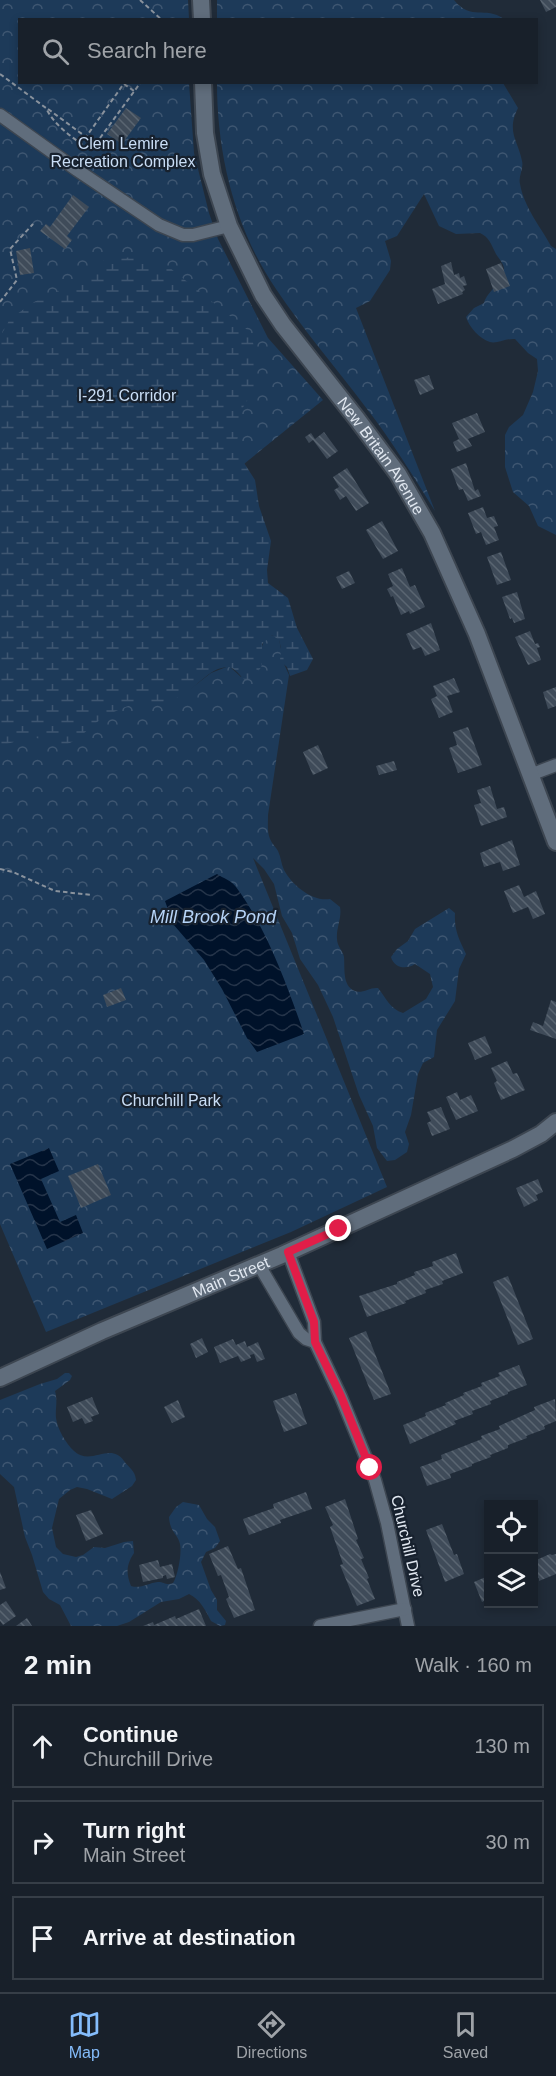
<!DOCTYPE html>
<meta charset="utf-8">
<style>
:root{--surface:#18202a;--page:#252d36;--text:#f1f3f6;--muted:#9fa3a8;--line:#363e47;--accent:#84bcfb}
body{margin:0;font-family:Helvetica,sans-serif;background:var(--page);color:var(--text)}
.controls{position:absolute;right:18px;bottom:18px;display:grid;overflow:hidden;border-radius:0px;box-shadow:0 3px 9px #0003}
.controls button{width:54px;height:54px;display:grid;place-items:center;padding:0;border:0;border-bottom:2px solid var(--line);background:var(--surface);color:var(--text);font:30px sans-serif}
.stop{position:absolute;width:18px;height:18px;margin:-14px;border:4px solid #e11d48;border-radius:50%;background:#fff}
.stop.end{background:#e11d48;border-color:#fff;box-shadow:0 2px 6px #0008}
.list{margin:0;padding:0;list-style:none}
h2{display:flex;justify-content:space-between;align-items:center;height:78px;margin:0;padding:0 24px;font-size:26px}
h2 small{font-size:20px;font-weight:400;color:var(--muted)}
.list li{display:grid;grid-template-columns:39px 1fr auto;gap:18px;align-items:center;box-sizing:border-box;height:84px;margin:0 12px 12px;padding:0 12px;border:2px solid var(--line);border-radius:0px}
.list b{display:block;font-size:22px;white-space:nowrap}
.list p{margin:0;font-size:20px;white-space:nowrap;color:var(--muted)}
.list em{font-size:20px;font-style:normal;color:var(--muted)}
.icon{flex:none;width:33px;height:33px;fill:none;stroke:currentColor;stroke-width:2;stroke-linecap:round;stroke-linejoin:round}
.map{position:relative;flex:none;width:556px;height:1626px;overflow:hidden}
.search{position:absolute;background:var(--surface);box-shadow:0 3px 9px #0003;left:18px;right:18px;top:18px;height:66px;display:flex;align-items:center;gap:15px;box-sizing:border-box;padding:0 21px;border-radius:0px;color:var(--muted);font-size:22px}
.sheet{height:366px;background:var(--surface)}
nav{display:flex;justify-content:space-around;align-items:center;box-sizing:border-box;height:84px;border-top:2px solid var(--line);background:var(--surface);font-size:16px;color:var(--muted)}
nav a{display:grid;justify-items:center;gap:3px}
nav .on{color:var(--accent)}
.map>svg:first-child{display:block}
.forest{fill:url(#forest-crowns)}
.wetland{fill:url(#wetland-marsh)}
.water{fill:url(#water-waves)}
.building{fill:url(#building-back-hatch)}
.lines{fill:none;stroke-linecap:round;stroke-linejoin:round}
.street-casing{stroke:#3d4651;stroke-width:15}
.secondary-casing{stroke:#3d4651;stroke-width:20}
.path{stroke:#89929d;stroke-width:2;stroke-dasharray:4.5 3;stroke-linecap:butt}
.street{stroke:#606d7c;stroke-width:12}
.secondary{stroke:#606d7c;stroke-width:16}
.route{stroke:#e11d48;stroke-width:8}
.labels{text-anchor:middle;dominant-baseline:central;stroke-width:4.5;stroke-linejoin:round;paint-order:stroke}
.park-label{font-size:16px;fill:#cadef6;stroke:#17212e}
.street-label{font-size:16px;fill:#e0e7f0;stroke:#17212e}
.water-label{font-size:18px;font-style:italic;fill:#b6d4f8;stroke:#17212e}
</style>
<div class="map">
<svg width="556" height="1626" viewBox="0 0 556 1626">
<defs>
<pattern id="forest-crowns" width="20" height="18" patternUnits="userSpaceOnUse" patternTransform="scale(1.5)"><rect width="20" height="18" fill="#1d3a59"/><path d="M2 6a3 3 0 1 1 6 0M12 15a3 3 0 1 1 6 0" fill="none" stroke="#3e5671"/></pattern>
<pattern id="wetland-marsh" width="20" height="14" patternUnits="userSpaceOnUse" patternTransform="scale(1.5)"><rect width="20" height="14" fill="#1d3a59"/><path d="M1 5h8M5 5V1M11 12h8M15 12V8" fill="none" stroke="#3e5671"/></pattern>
<pattern id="water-waves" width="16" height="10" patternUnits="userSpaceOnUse" patternTransform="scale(1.5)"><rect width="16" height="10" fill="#00122a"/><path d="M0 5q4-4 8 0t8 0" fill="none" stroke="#253449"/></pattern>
<pattern id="building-back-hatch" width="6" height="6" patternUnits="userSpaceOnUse" patternTransform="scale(1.5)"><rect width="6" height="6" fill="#3f4b59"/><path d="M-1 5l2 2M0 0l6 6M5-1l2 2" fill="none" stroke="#5a6571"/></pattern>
</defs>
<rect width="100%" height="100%" fill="#202b38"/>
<g class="forest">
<path d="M 0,0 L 188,0 L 189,19 L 20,20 L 20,82 L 189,83 L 194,153 L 209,213 L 218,239 L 268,338 L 323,400 L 130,556 L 189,690 L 211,673 L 229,666 L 241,677 L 262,661 C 261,650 260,641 272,635 L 279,639 L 284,664 L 289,675 L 268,815 C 268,823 267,832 270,839 C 272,844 276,847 278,851 C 281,857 281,864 284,870 C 292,885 312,902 330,899 L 340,907 C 342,918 336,928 337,939 C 337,946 343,951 344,957 C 345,968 342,986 355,991 C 362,994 370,987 378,988 C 386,998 390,1009 403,1013 L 426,999 L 433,987 L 430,974 L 415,964 C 406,970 394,968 391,957 L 397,949 L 408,941 L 415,929 L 449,908 L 455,913 C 454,930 459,939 466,954 L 459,969 L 455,1001 L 437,1030 L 434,1057 L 423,1063 L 418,1074 L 411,1115 L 405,1132 L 409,1144 L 407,1152 L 395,1160 L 387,1161 L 377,1148 L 373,1126 L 359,1095 L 333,1017 L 318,985 L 300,959 L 292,933 L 282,916 L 274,884 L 264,869 L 253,858 L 387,1187 L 291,1232 L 46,1332 L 0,1224 Z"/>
<path d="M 217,0 L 454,0 C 472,22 484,5 504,19 L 217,19 Z"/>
<path d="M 217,83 L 503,83 L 518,108 C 506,132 518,140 522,161 C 524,169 518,176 520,184 C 524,207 540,226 551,246 L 556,249 L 556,535 L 538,526 L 529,506 L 513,492 L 505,467 L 505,435 L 509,427 L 523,415 L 533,392 L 538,371 L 537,359 L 528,353 L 515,339 C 507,338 497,344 490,342 C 480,339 469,327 466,317 L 474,308 L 484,303 C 487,291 504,282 504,269 C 504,263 497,257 495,252 C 491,244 489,237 480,233 L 456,234 L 439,226 L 424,194 L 397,236 L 385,241 L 391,261 L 390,270 L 370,301 L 356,308 L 435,511 C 413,476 392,441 367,409 C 337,369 304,331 276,289 C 235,229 217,155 217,83 Z"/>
<path d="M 65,1373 L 69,1373 L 72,1376 L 70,1380 L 55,1391 C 58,1402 55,1408 56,1418 C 57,1428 66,1444 74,1451 C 91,1467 110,1441 124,1461 C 129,1468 135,1470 136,1480 L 132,1486 L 112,1499 L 87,1489 L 77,1487 L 70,1490 L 59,1499 L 52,1528 L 56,1547 L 63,1554 L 76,1557 L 83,1555 L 94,1547 L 105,1548 L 124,1542 L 133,1541 L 134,1553 C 126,1565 126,1574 131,1586 C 141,1589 148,1583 158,1582 C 165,1582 166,1586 173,1583 C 178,1575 182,1553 180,1544 C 178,1534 170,1533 169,1517 L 176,1507 L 183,1502 L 199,1505 L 207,1519 L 215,1527 L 220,1541 L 215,1548 L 206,1552 L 201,1562 L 211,1590 L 217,1600 L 217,1610 L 226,1621 L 225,1625 L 220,1626 L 211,1621 C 206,1611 200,1599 189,1594 L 179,1599 L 161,1602 L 129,1622 L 117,1626 L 71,1626 L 60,1605 L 49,1599 L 43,1592 L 32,1555 L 25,1537 L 14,1487 L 0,1474 L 0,1400 L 40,1384 L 57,1379 Z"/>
</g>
<path class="wetland" d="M 133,257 L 165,264 L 250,332 L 255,349 L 255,371 L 257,384 L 242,409 L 237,442 L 239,455 L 255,480 L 259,506 L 271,541 L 267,570 L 268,583 L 288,598 L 297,628 L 313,659 L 307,670 L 290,676 L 287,667 L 280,661 L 281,648 L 279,640 L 272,635 L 262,644 L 262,666 L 254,677 L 245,680 C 240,676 234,666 227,667 C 209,668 196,688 181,696 C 163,705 150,702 132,705 C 122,707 112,713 103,718 C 89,726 78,743 61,746 C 52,748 45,739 36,738 C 24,738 11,743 0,746 L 0,337 L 10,319 L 31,304 L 79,281 L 104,260 Z"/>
<g class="water">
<path d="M 217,874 C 223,878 232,881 236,887 C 266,927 288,987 304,1034 L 257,1052 L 247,1038 L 222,989 L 204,960 L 173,924 L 165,901 Z"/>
<path d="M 49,1148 L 59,1171 L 41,1179 L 60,1222 L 76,1215 L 83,1233 L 47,1249 L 10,1164 Z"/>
</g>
<g class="building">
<path d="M 540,0 L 556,0 L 556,7 L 546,12 Z"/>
<path d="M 126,108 L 141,118 L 122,144 L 107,134 Z"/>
<path d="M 73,195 L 89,207 L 67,236 L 72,240 L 65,249 L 40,231 L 46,224 L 50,227 Z"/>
<path d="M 30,248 L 34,273 L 20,275 L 16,251 Z"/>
<path d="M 451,262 L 454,275 L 459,273 L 460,278 L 464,276 L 467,285 L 463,286 L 465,290 L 462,292 L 463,294 L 438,304 L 432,289 L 445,284 L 441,266 Z"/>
<path d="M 501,263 L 510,286 L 494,292 L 486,269 Z"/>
<path d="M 429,375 L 434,389 L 420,395 L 414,380 Z"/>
<path d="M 477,413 L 485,432 L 468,439 L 472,446 L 457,452 L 453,442 L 459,439 L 452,423 Z"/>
<path d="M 324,432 L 338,451 L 327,459 L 313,440 L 309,443 L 305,437 L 311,433 L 315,439 Z"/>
<path d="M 466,463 L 475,491 L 478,489 L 481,496 L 468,501 L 463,489 L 459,490 L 451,469 Z"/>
<path d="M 347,468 L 369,503 L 356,511 L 346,496 L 340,500 L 334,490 L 339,487 L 333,477 Z"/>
<path d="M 483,507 L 487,518 L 494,516 L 498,526 L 494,527 L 499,540 L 486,545 L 481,532 L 476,534 L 468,513 Z"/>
<path d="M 382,521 L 398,551 L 383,559 L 366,530 Z"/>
<path d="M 501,552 L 511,580 L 497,585 L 487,557 Z"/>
<path d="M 402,568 L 410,587 L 415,585 L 425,607 L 410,614 L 409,611 L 401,615 L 393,596 L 391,597 L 387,589 L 393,586 L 388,574 Z"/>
<path d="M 349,571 L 355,583 L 342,589 L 336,577 Z"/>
<path d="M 517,592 L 525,619 L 514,623 L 512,618 L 510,619 L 502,597 Z"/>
<path d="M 431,623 L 440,650 L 425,656 L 421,647 L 413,650 L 406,634 Z"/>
<path d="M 530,631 L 535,644 L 538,643 L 540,647 L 537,648 L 541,660 L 528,665 L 515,637 Z"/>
<path d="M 454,678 L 460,692 L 447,696 L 453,712 L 439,718 L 431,699 L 437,696 L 433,686 Z"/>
<path d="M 556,687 L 556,706 L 548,709 L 543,692 Z"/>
<path d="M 468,727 L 482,765 L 458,773 L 449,748 L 457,745 L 453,732 Z"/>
<path d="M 318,745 L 328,768 L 313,775 L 303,752 Z"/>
<path d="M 394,761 L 397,770 L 379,775 L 376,766 Z"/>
<path d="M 490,786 L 497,809 L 504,807 L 507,817 L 481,826 L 474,805 L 481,803 L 477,790 Z"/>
<path d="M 512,840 L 520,865 L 503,871 L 500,862 L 484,867 L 480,853 Z"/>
<path d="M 519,885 L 524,897 L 536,891 L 545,914 L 533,919 L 528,907 L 513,913 L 504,891 Z"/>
<path d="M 121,988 L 126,1000 L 107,1007 L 103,995 Z"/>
<path d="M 551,1000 L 556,1002 L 556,1039 L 530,1030 L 533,1022 L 543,1026 Z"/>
<path d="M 485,1036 L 492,1053 L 475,1060 L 468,1043 Z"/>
<path d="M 507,1061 L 513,1074 L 517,1073 L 525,1090 L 501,1100 L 494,1083 L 497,1081 L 491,1068 Z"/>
<path d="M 457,1092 L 460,1100 L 471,1095 L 478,1111 L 456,1120 L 446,1097 Z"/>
<path d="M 441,1107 L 450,1129 L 432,1136 L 427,1123 L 431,1121 L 427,1112 Z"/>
<path d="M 98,1164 L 111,1195 L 81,1208 L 68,1176 Z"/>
<path d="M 538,1179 L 543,1192 L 536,1195 L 538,1200 L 524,1207 L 516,1188 Z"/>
<path d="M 456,1253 L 463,1273 L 442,1281 L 443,1284 L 425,1290 L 426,1293 L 405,1301 L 406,1303 L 367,1317 L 359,1296 L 397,1284 L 397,1282 L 415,1275 L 414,1272 L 433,1266 L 432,1262 Z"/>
<path d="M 508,1276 L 533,1339 L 518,1345 L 493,1282 Z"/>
<path d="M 366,1331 L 391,1394 L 374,1400 L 349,1338 Z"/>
<path d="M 202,1338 L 208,1352 L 196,1358 L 190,1344 Z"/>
<path d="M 233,1339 L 236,1345 L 245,1341 L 247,1347 L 258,1342 L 265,1359 L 257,1362 L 254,1354 L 250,1355 L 251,1358 L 241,1362 L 238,1356 L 220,1363 L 214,1347 Z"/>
<path d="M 519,1365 L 527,1385 L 508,1392 L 508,1394 L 490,1401 L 491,1404 L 472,1411 L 473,1414 L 454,1421 L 456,1424 L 410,1444 L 403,1425 L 426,1416 L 425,1413 L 446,1405 L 445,1403 L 464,1395 L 463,1393 L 482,1386 L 481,1383 L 500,1376 L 498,1373 Z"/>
<path d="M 296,1393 L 307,1424 L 284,1432 L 273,1401 Z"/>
<path d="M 92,1397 L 99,1414 L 91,1417 L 93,1421 L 85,1424 L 82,1418 L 73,1422 L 67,1407 Z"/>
<path d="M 555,1399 L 556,1421 L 544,1426 L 545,1429 L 526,1436 L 527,1438 L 508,1445 L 508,1448 L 490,1455 L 491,1457 L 472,1464 L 472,1466 L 450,1474 L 451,1478 L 427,1486 L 420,1467 L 442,1459 L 441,1455 L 482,1439 L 481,1436 L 500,1429 L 499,1426 L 535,1410 L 534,1407 Z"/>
<path d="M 178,1400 L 185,1417 L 172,1423 L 164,1407 Z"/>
<path d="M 306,1492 L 312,1509 L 280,1520 L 281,1523 L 249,1535 L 243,1519 L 274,1508 L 273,1504 Z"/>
<path d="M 345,1499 L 358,1539 L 356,1540 L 364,1558 L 361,1559 L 369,1578 L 367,1579 L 375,1599 L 357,1606 L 340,1565 L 343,1564 L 330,1527 L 333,1525 L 325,1507 Z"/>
<path d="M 91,1510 L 103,1534 L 86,1541 L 76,1515 Z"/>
<path d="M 442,1524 L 454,1555 L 457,1554 L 464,1574 L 445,1582 L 426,1530 Z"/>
<path d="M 228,1546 L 238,1569 L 241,1568 L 255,1610 L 234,1618 L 226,1599 L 229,1597 L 221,1575 L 218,1576 L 209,1554 Z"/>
<path d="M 550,1554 L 552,1555 L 556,1554 L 556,1574 L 539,1581 L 539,1578 L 534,1580 L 534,1561 Z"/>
<path d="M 158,1560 L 160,1567 L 172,1564 L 175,1577 L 167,1579 L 166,1575 L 163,1576 L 163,1578 L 143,1582 L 139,1565 Z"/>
<path d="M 0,1572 L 6,1588 L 0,1590 Z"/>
<path d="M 488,1576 L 488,1599 L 482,1602 L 474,1582 Z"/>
<path d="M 6,1601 L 16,1616 L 3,1625 L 0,1621 L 0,1605 Z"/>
<path d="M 199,1609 L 206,1626 L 143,1626 L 153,1622 L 154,1625 L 175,1616 L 176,1619 Z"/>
<path d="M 27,1618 L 32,1626 L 16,1626 Z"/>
</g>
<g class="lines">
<g class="street-casing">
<g id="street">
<path d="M 0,115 L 77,170 L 159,225 L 183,235 L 193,235 L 229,226"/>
<path d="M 530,775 L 556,765"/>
<path d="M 288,1252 L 314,1322 L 315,1342 L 341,1397 L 375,1480 L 387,1523 L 408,1626"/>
<path d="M 259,1265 L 299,1333 L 306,1339 L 315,1342"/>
<path d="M 320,1626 L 405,1609"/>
</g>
</g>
<g class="secondary-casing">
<g id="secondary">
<path d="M 201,0 L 202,20"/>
<path id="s1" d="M 203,82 L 205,133 L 212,174 L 229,226 L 263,295 L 283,325 L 357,419 L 398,474 L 432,533 L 477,634 L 556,842"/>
<path id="s2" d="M 0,1378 L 102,1331 L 282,1255 L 513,1149 L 541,1134 L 556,1122"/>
</g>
</g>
<g class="path">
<path d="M 140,0 L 162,20"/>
<path d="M 0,74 L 46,108 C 55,127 75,139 91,151"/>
<path d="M 124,84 L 134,91"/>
<path d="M 48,109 L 86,137 L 125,82"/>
<path d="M 100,138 L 141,82"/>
<path d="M 0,302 L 17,280 L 10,249 L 33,224"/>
<path d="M 0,869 L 13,872 L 55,891 L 92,895"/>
</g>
<use href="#street" class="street"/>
<use href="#secondary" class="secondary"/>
</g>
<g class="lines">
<path class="route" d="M 339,1229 L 288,1252 L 314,1322 L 315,1342 L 341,1396 L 370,1468"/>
</g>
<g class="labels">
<g class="park-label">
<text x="123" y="143">Clem Lemire<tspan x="123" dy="18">Recreation Complex</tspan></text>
<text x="127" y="395">I-291 Corridor</text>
<text x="171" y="1100">Churchill Park</text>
</g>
<g class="street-label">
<text stroke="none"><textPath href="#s1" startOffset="424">New Britain Avenue</textPath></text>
<text stroke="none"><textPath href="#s2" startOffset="252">Main Street</textPath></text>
<text transform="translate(408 1546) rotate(77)">Churchill Drive</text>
</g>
<g class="water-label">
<text x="213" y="917">Mill Brook Pond</text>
</g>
</g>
</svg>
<div class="controls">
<button><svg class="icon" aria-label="locate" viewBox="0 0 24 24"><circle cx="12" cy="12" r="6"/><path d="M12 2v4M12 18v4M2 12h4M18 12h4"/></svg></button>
<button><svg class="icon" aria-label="layers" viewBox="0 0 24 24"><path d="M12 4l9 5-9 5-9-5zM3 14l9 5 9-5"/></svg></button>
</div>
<div class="stop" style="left:370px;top:1468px"></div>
<div class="stop end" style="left:339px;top:1229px"></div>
<div class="search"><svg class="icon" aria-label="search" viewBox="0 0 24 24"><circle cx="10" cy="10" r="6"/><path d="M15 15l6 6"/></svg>Search here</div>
</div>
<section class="sheet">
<h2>2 min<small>Walk · 160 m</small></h2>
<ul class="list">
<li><svg class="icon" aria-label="ahead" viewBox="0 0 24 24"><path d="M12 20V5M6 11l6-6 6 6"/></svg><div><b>Continue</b><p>Churchill Drive</p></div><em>130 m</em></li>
<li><svg class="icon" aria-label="right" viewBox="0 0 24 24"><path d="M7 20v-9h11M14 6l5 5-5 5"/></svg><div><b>Turn right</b><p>Main Street</p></div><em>30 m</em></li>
<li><svg class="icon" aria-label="arrive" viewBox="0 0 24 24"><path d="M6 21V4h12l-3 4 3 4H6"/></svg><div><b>Arrive at destination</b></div></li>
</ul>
</section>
<nav>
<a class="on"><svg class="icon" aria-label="map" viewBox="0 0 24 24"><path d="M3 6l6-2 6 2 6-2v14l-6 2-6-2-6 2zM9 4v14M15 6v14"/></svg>Map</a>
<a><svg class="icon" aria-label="directions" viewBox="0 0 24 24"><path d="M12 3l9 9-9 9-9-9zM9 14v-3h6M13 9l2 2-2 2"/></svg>Directions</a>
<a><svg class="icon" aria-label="saved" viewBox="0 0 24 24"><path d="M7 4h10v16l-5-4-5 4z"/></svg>Saved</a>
</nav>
